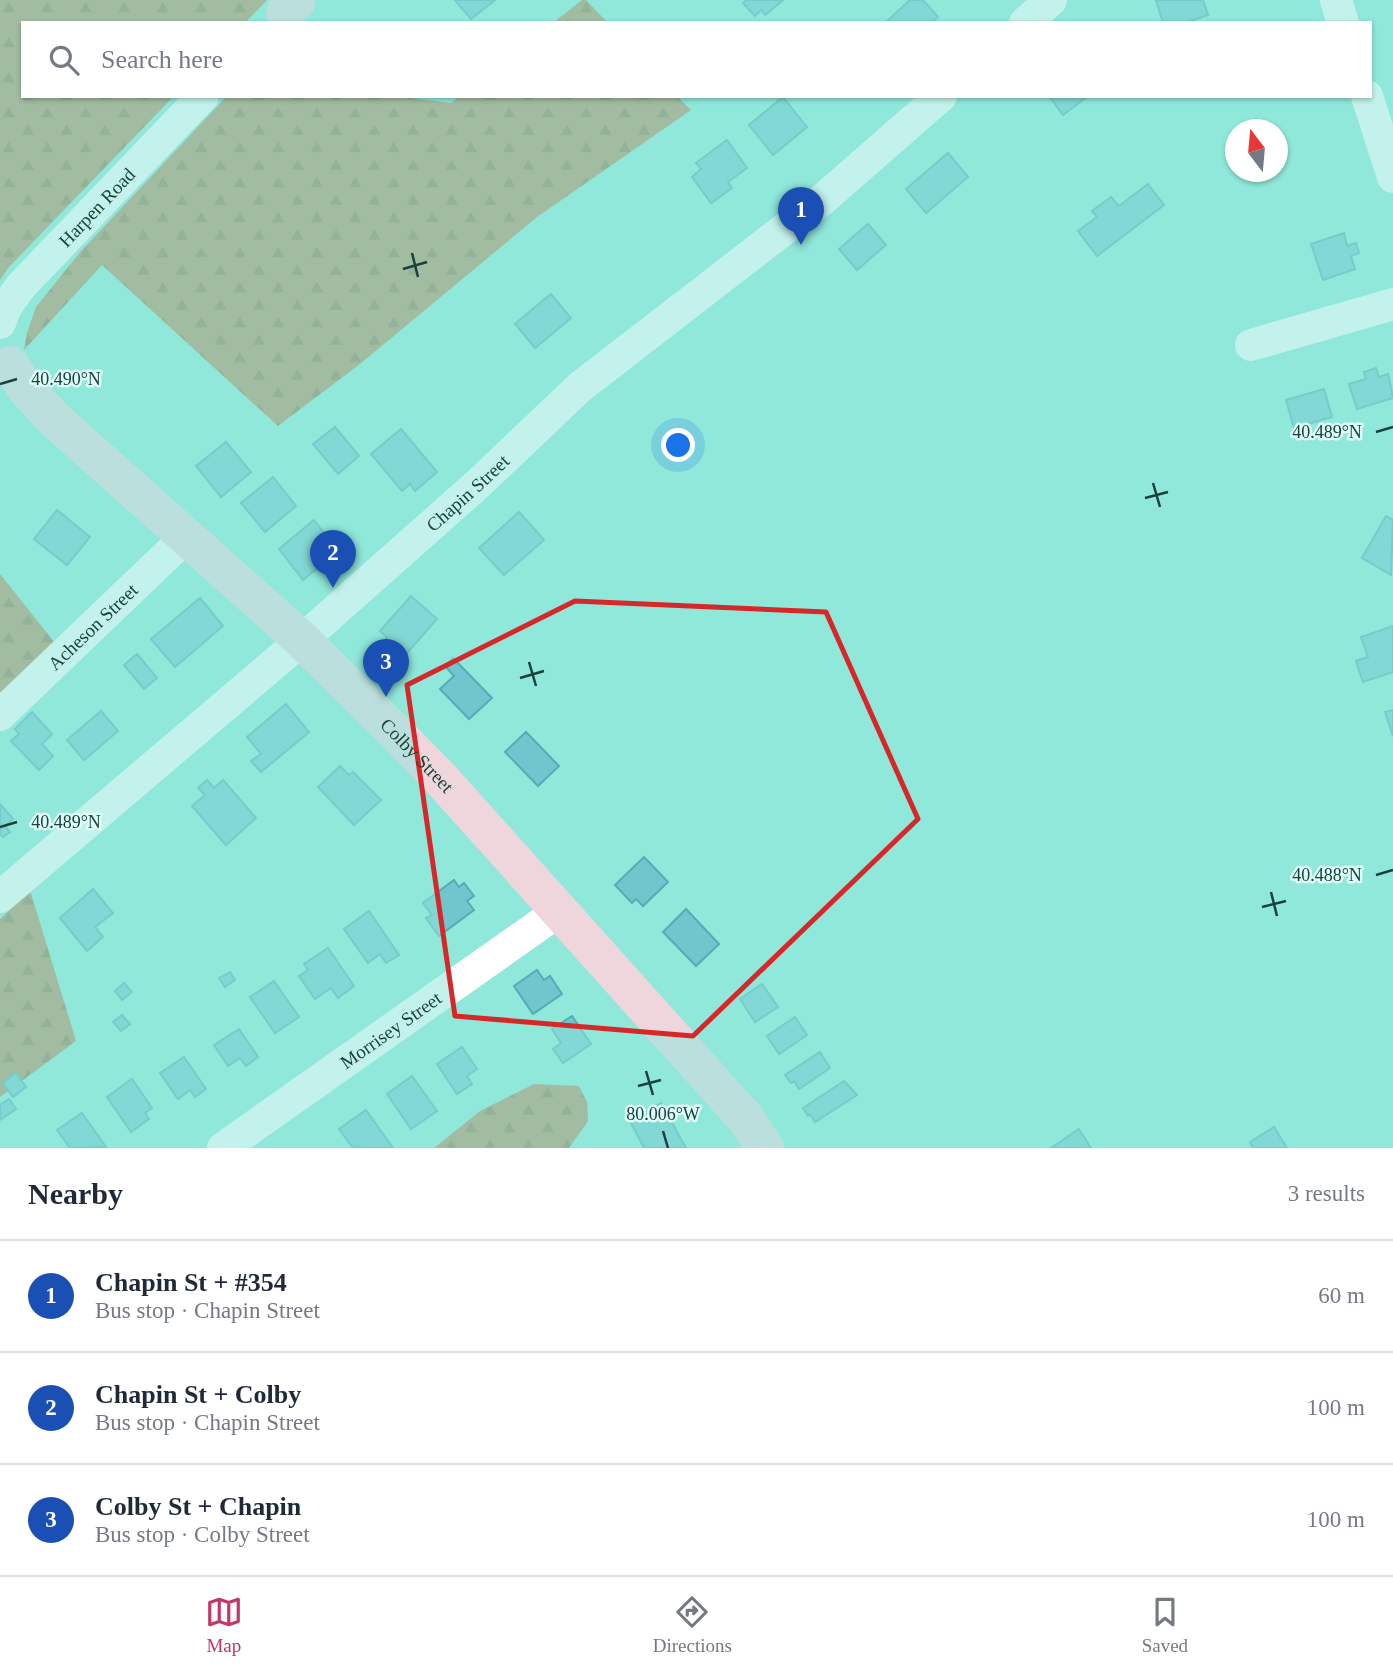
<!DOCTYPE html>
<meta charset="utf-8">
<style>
:root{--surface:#fff;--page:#f6f6f7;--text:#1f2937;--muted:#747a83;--line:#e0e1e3;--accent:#c23669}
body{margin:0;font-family:Georgia,serif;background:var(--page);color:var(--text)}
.compass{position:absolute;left:1225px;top:119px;width:63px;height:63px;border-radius:50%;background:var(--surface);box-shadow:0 2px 5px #0004;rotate:344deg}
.you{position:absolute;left:679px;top:446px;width:24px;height:24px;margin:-18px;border:5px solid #fff;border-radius:50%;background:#1a73e8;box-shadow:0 0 0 10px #1a73e833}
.badge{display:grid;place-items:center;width:46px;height:46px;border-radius:50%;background:var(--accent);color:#fff;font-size:23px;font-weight:700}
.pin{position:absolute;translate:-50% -58px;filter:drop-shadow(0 2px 4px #0008)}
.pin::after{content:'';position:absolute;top:37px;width:24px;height:21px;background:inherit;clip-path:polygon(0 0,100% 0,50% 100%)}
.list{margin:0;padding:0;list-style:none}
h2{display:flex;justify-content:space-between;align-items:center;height:91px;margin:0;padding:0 28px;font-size:30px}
h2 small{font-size:23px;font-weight:400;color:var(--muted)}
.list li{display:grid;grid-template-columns:46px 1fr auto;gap:21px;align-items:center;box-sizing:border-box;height:112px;padding:0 28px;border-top:2px solid var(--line)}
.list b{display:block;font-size:26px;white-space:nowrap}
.list p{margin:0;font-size:23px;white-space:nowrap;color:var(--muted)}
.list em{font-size:23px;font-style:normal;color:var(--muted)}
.icon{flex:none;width:38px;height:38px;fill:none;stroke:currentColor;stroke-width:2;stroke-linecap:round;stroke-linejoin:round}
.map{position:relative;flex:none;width:1393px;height:1148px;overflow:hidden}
.search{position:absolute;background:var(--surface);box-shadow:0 2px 5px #0004;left:21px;right:21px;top:21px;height:77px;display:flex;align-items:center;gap:18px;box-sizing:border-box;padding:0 24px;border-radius:0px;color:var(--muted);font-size:26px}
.sheet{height:427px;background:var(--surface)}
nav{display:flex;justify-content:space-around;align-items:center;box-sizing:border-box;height:98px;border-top:2px solid var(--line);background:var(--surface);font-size:19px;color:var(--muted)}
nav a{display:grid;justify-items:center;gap:4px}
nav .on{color:var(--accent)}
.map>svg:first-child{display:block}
.forest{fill:url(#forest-firs)}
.building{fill:#71c6ce;stroke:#51aeb6;stroke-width:2}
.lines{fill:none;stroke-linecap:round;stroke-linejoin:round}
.street{stroke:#fff;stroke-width:32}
.secondary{stroke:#efd6dd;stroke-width:38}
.marked{fill:none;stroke:#d62828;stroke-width:5;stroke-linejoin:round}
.ticks{fill:none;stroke:#1c413c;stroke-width:2.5}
.labels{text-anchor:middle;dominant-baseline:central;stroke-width:5;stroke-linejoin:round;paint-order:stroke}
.street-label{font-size:19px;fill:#1c413c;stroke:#ddfef8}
.ticks-label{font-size:18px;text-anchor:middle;fill:#1c413c;stroke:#ddfef8;stroke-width:5;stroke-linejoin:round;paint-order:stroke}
</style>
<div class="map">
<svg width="1393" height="1148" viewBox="0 0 1393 1148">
<defs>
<pattern id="forest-firs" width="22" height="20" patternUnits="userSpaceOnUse" patternTransform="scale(1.75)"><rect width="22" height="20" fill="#b7885c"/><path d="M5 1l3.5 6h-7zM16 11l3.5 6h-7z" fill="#94714d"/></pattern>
</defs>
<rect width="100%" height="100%" fill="#8fe8da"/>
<g class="forest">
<path d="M 0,0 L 267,0 L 245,23 L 23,23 L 23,96 L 174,96 L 9,267 L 0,280 Z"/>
<path d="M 582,0 L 586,0 L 608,23 L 553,23 Z"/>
<path d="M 227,96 L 394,96 L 451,103 L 460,96 L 677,96 L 691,110 L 537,217 L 360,364 L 278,426 L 102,265 L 24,350 L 27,333 L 36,307 L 81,251 Z"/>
<path d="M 0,574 L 55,643 L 0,697 Z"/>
<path d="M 30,890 L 76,1041 L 0,1097 L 0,919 Z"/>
<path d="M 534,1084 L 579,1086 L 587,1102 L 588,1121 L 569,1148 L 434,1148 L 480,1111 Z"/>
</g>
<g class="building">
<path d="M 455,0 L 495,0 L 471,19 Z"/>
<path d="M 746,0 L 783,0 L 765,15 L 761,10 L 755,16 L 743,3 Z"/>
<path d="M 910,0 L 923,0 L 938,17 L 932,23 L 885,23 Z"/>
<path d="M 1156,0 L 1203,0 L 1208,15 L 1184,23 L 1163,23 Z"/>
<path d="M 1049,96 L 1088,96 L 1063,115 Z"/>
<path d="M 783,97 L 807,127 L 773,155 L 749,125 Z"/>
<path d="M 727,140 L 747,168 L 728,182 L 732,188 L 711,203 L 692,177 L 701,169 L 696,163 Z"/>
<path d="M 948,153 L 968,177 L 926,213 L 906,189 Z"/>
<path d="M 1148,184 L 1164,205 L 1097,256 L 1078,231 L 1097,217 L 1092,211 L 1111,197 L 1119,206 Z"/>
<path d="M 868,224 L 886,245 L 857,270 L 839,249 Z"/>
<path d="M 1344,233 L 1347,246 L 1356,243 L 1359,253 L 1351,256 L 1355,269 L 1323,280 L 1311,244 Z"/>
<path d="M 551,294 L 571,318 L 535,348 L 515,324 Z"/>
<path d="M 1376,368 L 1379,377 L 1388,374 L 1393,398 L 1357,409 L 1349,384 L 1366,379 L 1364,372 Z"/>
<path d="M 1324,389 L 1332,417 L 1294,428 L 1286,400 Z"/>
<path d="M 335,427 L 359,456 L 338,474 L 313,444 Z"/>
<path d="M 401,429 L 437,472 L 415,491 L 410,484 L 402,491 L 371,454 Z"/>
<path d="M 226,442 L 251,472 L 221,497 L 196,466 Z"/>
<path d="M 273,477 L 296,506 L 265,532 L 241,503 Z"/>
<path d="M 57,510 L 90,537 L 67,565 L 34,539 Z"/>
<path d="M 519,512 L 544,540 L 504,575 L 479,548 Z"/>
<path d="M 1386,516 L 1393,520 L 1391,575 L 1362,558 Z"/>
<path d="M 314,520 L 338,551 L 303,580 L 279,549 Z"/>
<path d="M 411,596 L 437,619 L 406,654 L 395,645 L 391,649 L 384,642 L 387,637 L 380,631 Z"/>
<path d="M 200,598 L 223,626 L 175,667 L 151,639 Z"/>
<path d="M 1393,626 L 1393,672 L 1363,682 L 1356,661 L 1368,657 L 1361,637 Z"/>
<path d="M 137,654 L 157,678 L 144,689 L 124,665 Z"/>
<path d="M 453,658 L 492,698 L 469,719 L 440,689 L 454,676 L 445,666 Z"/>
<path d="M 286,704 L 309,732 L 261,772 L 251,761 L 261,754 L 247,737 Z"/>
<path d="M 1393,710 L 1393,736 L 1385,712 Z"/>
<path d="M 101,711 L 118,731 L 84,760 L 67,740 Z"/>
<path d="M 32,712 L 52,734 L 42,744 L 53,756 L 39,770 L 11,741 L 19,734 L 15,729 Z"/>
<path d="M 526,732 L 559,766 L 538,786 L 505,752 Z"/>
<path d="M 340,766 L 349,775 L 353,772 L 381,800 L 354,825 L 318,787 Z"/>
<path d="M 207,780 L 214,788 L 223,780 L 256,818 L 226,845 L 192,806 L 205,795 L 198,788 Z"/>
<path d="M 0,804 L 13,819 L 5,826 L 10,832 L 3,837 L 0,834 Z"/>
<path d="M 644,857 L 668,882 L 643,906 L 636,899 L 632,903 L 615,885 Z"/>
<path d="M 454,880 L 459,887 L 464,883 L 474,896 L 467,901 L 474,910 L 439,936 L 426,918 L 432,915 L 423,903 Z"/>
<path d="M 93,889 L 113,913 L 95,927 L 103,937 L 87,951 L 60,918 Z"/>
<path d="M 686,909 L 719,944 L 696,966 L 663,932 Z"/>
<path d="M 369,911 L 399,955 L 386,963 L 380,954 L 368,963 L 344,929 Z"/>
<path d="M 328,948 L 354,986 L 338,998 L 331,988 L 315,999 L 299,976 L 308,970 L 304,964 Z"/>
<path d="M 537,970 L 544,980 L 550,976 L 562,994 L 533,1014 L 514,986 Z"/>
<path d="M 230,972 L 235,980 L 225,987 L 219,978 Z"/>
<path d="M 274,981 L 299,1017 L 275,1033 L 250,997 Z"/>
<path d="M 124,983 L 132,992 L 122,1000 L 115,991 Z"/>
<path d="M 762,984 L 778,1007 L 755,1022 L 740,999 Z"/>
<path d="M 122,1015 L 130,1024 L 121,1031 L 113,1022 Z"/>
<path d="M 572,1016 L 591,1044 L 563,1063 L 553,1049 L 561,1043 L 552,1029 Z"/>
<path d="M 795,1017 L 807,1035 L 779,1054 L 767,1036 Z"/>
<path d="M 239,1029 L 258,1057 L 246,1066 L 240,1058 L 228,1066 L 214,1045 Z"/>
<path d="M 462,1047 L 477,1069 L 467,1076 L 472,1084 L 457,1094 L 437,1064 Z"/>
<path d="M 820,1052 L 830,1068 L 799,1089 L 794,1081 L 791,1083 L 785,1075 Z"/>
<path d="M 184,1057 L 206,1089 L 195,1097 L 190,1090 L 178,1099 L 160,1073 Z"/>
<path d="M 16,1073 L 26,1087 L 13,1097 L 3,1083 Z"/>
<path d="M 412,1076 L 437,1111 L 411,1129 L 387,1094 Z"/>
<path d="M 132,1079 L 152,1108 L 145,1113 L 149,1119 L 131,1132 L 107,1097 Z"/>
<path d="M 844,1081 L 857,1095 L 815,1122 L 810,1114 L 808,1116 L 803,1108 Z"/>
<path d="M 9,1099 L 16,1109 L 0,1120 L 0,1105 Z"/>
<path d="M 661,1103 L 686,1148 L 644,1148 L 630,1121 Z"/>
<path d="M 366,1110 L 393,1148 L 360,1148 L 358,1146 L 353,1148 L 339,1129 Z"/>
<path d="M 82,1113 L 106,1147 L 70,1148 L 57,1130 Z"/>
<path d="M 1274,1127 L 1287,1148 L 1253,1148 L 1250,1142 Z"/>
<path d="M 1079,1129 L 1091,1148 L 1051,1148 Z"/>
</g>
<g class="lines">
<g class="street">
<path d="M 1336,0 L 1343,23"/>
<path d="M 1025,23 L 1051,0"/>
<path d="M 1367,96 L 1393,177"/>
<path id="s1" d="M 0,323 L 6,307 L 21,286 L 203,96"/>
<path d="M 1251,345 L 1393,304"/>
<path id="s2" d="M 0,715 L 186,537"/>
<path id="s3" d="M 0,897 L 302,640 L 479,483 L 580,387 L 822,200 L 941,96"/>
<path id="s4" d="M 223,1148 L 559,911"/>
</g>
<g class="secondary">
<path d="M 285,12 L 297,0"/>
<path id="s5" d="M 10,365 L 27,390 L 55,420 L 302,640 L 391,728 L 441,779 L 746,1119 L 765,1148"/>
</g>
</g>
<path d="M0 0H1393V1148H0ZM 575,601 L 826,612 L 918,819 L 693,1036 L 455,1016 L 407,685 Z" fill="#8fe8da" fill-opacity=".55" fill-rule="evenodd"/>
<path class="marked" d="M 575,601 L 826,612 L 918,819 L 693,1036 L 455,1016 L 407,685 Z"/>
<path class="ticks" d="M 412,253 L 418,277M 403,269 L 427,262M 0,384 L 17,379M 1376,432 L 1393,427M 1153,483 L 1160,507M 1145,498 L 1168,492M 529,662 L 536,686M 520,678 L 544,671M 0,827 L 17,822M 1376,875 L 1393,870M 1271,892 L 1277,916M 1262,907 L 1286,901M 646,1071 L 653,1095M 638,1086 L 661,1080M 663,1131 L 668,1148"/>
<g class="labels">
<g class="street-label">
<text stroke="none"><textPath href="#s1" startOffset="152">Harpen Road</textPath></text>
<text stroke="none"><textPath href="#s3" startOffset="618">Chapin Street</textPath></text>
<text stroke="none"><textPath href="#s2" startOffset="128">Acheson Street</textPath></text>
<text stroke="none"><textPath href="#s5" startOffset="565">Colby Street</textPath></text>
<text stroke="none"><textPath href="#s4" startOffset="205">Morrisey Street</textPath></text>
</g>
</g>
<g class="ticks-label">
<text x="66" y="385">40.490°N</text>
<text x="1327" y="438">40.489°N</text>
<text x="66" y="828">40.489°N</text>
<text x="1327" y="881">40.488°N</text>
<text x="663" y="1120">80.006°W</text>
</g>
</svg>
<svg class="compass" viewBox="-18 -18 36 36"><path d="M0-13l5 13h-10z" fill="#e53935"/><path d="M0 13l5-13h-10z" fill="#747a83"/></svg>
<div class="you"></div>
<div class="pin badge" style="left:801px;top:245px;background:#1a4fb4">1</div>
<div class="pin badge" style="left:333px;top:588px;background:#1a4fb4">2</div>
<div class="pin badge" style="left:386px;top:697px;background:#1a4fb4">3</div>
<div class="search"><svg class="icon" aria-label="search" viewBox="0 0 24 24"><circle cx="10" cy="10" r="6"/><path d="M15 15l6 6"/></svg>Search here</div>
</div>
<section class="sheet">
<h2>Nearby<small>3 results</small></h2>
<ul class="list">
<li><span class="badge" style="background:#1a4fb4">1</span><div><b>Chapin St + #354</b><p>Bus stop · Chapin Street</p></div><em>60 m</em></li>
<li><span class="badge" style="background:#1a4fb4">2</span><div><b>Chapin St + Colby</b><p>Bus stop · Chapin Street</p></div><em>100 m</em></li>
<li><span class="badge" style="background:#1a4fb4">3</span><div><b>Colby St + Chapin</b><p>Bus stop · Colby Street</p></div><em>100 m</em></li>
</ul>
</section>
<nav>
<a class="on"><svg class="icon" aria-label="map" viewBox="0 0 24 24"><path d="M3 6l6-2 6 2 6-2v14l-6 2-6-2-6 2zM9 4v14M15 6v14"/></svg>Map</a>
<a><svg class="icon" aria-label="directions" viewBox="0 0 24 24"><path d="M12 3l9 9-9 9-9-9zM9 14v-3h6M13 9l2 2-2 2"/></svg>Directions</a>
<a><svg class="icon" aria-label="saved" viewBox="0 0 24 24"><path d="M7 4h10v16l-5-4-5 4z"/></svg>Saved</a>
</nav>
